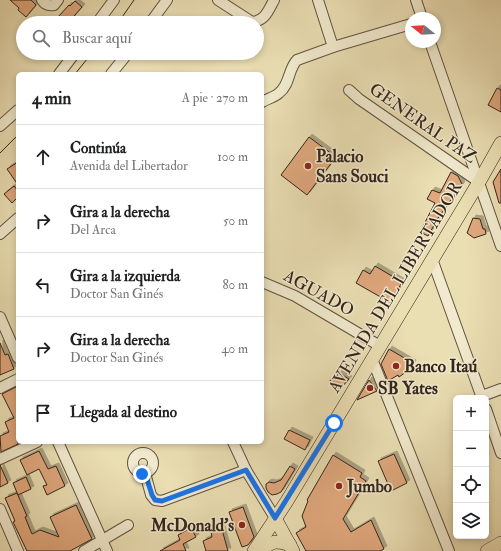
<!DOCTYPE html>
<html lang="es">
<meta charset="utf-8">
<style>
:root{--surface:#fff;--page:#f2f2f2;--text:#202124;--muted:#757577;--line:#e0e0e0}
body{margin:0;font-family:"IM FELL Double Pica",serif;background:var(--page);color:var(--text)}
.controls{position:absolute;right:12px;bottom:12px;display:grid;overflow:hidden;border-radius:6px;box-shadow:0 2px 6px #0003}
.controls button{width:36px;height:36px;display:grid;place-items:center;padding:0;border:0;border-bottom:1px solid var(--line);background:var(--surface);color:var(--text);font:20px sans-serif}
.compass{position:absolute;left:405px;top:12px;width:36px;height:36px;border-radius:50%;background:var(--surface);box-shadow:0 2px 6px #0003;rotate:288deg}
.stop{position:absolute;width:12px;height:12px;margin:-9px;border:3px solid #1a73e8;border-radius:50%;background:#fff}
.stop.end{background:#1a73e8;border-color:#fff;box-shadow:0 1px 4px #0008}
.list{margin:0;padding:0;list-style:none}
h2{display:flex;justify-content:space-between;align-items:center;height:52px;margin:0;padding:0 16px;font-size:17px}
h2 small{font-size:13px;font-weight:400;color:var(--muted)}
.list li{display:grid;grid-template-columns:26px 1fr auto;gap:12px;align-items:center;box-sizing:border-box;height:64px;padding:0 16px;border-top:1px solid var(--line)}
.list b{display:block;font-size:15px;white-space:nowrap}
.list p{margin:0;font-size:13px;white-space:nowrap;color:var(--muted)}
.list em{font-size:13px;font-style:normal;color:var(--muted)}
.icon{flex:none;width:22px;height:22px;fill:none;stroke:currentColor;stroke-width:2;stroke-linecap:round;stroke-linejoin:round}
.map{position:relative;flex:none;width:501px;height:551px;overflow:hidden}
.search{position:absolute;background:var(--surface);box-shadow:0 2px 6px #0003;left:16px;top:16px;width:248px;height:44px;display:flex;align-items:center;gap:10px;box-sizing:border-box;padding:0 14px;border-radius:22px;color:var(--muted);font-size:15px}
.panel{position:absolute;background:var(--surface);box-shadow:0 2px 6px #0003;left:16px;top:72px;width:248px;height:372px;border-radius:6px}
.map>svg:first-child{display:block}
.building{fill:#e0a87d;stroke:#33251d;filter:url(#shadow)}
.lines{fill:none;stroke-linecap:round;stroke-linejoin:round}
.minor-casing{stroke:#615342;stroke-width:12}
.major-casing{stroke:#33251d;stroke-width:14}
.minor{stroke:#f1eace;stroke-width:10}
.major{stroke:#eadeb3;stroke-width:13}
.tram{stroke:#33251d;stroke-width:1}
.route{stroke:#1a73e8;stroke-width:5}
.poi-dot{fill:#8f2418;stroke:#f1eace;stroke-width:1.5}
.labels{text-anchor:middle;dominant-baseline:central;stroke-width:3;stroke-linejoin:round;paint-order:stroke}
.street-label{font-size:17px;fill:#33251d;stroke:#f1eace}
.poi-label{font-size:17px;font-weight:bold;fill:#33251d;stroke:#f1eace;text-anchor:start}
</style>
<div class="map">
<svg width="501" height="551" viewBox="0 0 501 551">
<defs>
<filter id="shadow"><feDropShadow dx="3" dy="-3" stdDeviation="0" flood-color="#0004"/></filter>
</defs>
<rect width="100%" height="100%" fill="#eadeb3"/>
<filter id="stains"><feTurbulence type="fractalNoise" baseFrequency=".005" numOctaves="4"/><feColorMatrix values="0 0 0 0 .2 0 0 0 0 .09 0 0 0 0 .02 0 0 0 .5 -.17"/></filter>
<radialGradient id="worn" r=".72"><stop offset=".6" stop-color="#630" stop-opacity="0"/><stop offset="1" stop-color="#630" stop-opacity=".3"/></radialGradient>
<g class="building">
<path d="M 10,0 L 31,0 L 36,5 L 26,17 L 18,10 L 19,8 Z"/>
<path d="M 75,1 L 82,7 L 68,23 L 65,23 L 58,17 L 69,5 L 70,6 Z"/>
<path d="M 497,88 L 501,90 L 501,112 L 488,105 Z"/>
<path d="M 309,137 L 336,157 L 307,195 L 281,175 Z"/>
<path d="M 18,162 L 18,185 L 7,169 Z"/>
<path d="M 501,169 L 501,203 L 499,203 L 493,182 Z"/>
<path d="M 451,172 L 458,176 L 462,184 L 452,200 L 451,200 L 438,218 L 428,236 L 420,232 L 435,203 L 427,199 L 432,190 L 440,193 Z"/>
<path d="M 14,186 L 18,191 L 18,197 L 12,203 L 4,194 Z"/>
<path d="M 473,218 L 480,219 L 483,229 L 485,229 L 486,234 L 474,238 L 467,233 Z"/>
<path d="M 375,266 L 402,282 L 391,303 L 356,283 L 363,270 L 370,274 Z"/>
<path d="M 0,343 L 5,355 L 8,354 L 14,369 L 0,375 Z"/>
<path d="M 389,349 L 413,363 L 410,369 L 399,377 L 398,375 L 388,381 L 381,364 Z"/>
<path d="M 339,373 L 349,379 L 340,389 L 329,382 L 334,376 L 336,378 Z"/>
<path d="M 369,380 L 377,391 L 357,400 L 361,393 Z"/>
<path d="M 18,386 L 18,444 L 1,452 L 0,436 L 9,432 L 5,422 L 14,418 L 2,394 Z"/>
<path d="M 289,430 L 310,440 L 305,450 L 284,439 Z"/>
<path d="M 39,451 L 48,469 L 56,466 L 65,486 L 47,495 L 43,486 L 47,485 L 39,469 L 27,475 L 20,460 Z"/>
<path d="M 394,454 L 407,483 L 391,491 L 378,461 Z"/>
<path d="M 333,455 L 362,473 L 360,477 L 366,481 L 343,519 L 351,532 L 371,520 L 384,549 L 380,551 L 306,551 L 296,533 L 306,527 L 302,516 L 308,501 L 307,500 Z"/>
<path d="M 0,465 L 8,483 L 0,487 Z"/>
<path d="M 290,466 L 295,469 L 281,492 L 277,494 L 272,495 L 268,492 L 266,488 L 266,484 L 269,482 L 274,483 L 281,480 Z"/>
<path d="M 26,477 L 31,489 L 18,495 L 13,483 Z"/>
<path d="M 17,493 L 27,516 L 25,517 L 32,534 L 40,530 L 59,537 L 50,517 L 76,505 L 92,539 L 70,551 L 27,551 L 13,522 L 15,521 L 5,498 Z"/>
<path d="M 243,507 L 254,537 L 248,545 L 242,547 L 229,512 Z"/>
<path d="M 221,526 L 228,551 L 206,551 L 203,541 L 212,537 L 211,531 Z"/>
<path d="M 191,528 L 196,537 L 183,544 L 186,551 L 160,551 L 180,540 L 178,535 Z"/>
</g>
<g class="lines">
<g class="minor-casing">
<g id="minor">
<path d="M 42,0 C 45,5 49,6 54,5 L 58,0"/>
<path d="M 218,0 L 252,22 C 265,21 268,11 274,0"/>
<path d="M 318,0 L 333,47"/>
<path d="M 416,0 L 422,18"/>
<path d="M 97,23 L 114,0"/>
<path d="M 150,23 L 167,0"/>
<path d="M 430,42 L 501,246"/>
<path d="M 59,74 L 75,53"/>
<path d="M 111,74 L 128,53"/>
<path d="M 349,90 L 359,99 L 479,182"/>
<path d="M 262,102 C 267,99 275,97 279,93 C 290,85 288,69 297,60 L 333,47 L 411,24"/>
<path d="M 0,126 L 18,110"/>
<path d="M 0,234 L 18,218"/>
<path d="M 432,259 L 482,398"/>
<path d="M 262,282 L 295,296 L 380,346"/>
<path d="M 0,317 L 18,358"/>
<path d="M 372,359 L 449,551"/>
<path d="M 0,388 L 18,379"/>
<path d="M 482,396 L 501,389"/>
<path d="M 486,409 L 501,453"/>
<path d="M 58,442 L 107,551"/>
<path d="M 233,442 L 246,470 L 275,518"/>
<circle cx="143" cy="463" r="10"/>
<path d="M 0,459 L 37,442"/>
<path d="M 145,473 L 151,495 L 155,500 L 162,501 L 246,470"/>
<path d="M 0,509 L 18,551"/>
<path d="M 84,551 L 128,525"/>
</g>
</g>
<g class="major-casing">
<g id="major">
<path d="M 275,518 L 293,551"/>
<path d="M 254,551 L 287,501 L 479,182 L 501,143"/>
<path d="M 260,551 C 272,541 275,540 290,545"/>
<path d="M 487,551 L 501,543"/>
</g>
</g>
<use href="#minor" class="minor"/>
<use href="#major" class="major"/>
<g class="tram">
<path d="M 118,23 L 134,0"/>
<path d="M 75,74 L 92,53"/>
<path d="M 0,153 L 18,135"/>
</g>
</g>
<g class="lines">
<path class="route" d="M 142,474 L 145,473 L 152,495 L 155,500 L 162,501 L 246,470 L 275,518 L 334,423"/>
</g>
<g class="poi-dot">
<circle cx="308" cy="166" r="4"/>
<circle cx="396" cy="366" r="4"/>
<circle cx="370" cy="388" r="4"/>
<circle cx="339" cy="486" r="4"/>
<circle cx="242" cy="525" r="4"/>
</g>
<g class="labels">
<g class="street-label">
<text transform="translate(423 123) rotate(35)">GENERAL PAZ</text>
<text transform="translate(395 287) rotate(-59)">AVENIDA DEL LIBERTADOR</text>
<text transform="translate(319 293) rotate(29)">AGUADO</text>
</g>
<g class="poi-label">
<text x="316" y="156">Palacio<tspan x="316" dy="20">Sans Souci</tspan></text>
<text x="404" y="366">Banco Itaú</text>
<text x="378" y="388">SB Yates</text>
<text x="347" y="486">Jumbo</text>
<text x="234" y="525" text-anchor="end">McDonald's</text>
</g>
</g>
<rect width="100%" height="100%" filter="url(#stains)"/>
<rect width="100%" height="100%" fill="url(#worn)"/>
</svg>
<div class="controls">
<button>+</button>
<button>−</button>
<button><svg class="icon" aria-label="locate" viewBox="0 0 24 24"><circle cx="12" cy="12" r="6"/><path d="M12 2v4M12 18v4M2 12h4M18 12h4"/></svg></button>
<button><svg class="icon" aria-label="layers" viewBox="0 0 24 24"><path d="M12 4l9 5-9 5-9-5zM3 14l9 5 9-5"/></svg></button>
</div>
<svg class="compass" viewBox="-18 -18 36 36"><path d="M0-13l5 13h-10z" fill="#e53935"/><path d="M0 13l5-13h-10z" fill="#757577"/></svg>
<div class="stop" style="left:334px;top:423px"></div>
<div class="stop end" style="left:142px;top:474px"></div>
<div class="search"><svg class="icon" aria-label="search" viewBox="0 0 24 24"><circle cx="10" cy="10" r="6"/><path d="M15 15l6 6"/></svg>Buscar aquí</div>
<section class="panel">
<h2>4 min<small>A pie · 270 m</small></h2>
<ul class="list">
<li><svg class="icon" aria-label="ahead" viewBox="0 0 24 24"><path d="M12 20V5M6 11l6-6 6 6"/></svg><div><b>Continúa</b><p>Avenida del Libertador</p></div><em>100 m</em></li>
<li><svg class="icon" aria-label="right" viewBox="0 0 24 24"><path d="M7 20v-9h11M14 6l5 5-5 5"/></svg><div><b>Gira a la derecha</b><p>Del Arca</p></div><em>50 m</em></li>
<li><svg class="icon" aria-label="left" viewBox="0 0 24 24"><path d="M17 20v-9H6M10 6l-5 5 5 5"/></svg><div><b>Gira a la izquierda</b><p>Doctor San Ginés</p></div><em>80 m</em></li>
<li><svg class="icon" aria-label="right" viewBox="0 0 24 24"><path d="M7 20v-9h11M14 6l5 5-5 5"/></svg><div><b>Gira a la derecha</b><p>Doctor San Ginés</p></div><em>40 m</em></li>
<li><svg class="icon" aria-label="arrive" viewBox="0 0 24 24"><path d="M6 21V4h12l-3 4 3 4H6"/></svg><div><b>Llegada al destino</b></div></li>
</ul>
</section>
</div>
